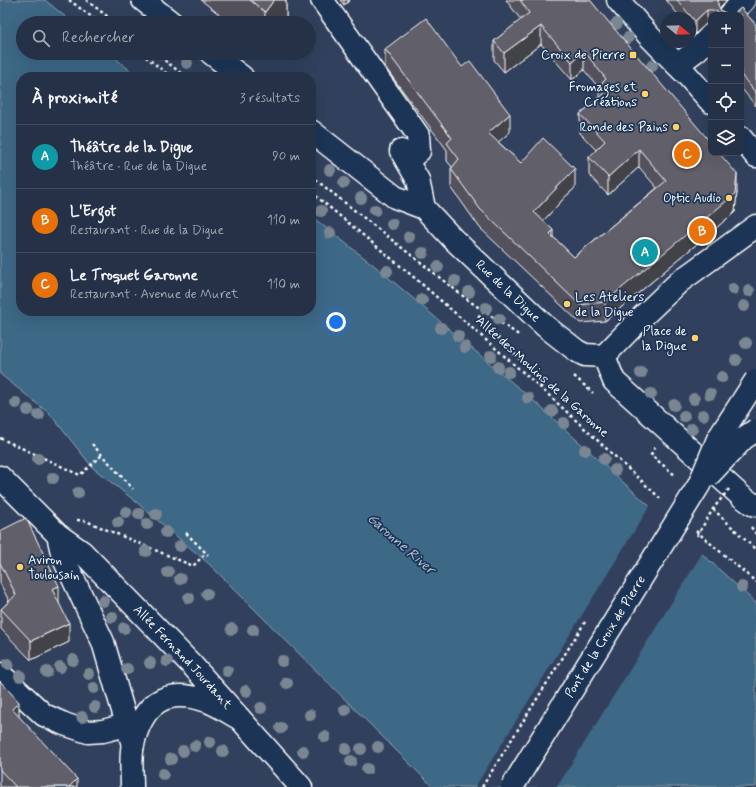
<!DOCTYPE html>
<html lang="fr">
<meta charset="utf-8">
<style>
:root{--surface:#253146;--page:#2d394d;--text:#f1f3f6;--muted:#a3a9b3;--line:#424c5f;--accent:#90b9f0}
body{margin:0;font-family:Mynerve,sans-serif;background:var(--page);color:var(--text)}
.controls{position:absolute;right:12px;top:12px;display:grid;overflow:hidden;border-radius:8px;box-shadow:0 4px 16px #0002}
.controls button{width:36px;height:36px;display:grid;place-items:center;padding:0;border:0;border-bottom:1px solid var(--line);background:var(--surface);color:var(--text);font:20px sans-serif}
.compass{position:absolute;left:660px;top:12px;width:36px;height:36px;border-radius:50%;background:var(--surface);box-shadow:0 4px 16px #0002;rotate:109deg}
.you{position:absolute;left:336px;top:322px;width:14px;height:14px;margin:-10px;border:3px solid #fff;border-radius:50%;background:#1a73e8;box-shadow:0 0 0 6px #1a73e833}
.badge{display:grid;place-items:center;width:26px;height:26px;border-radius:50%;background:var(--accent);color:#fff;font-size:13px;font-weight:700}
.pin{position:absolute;translate:-50% -50%;border:2px solid #fff;box-shadow:0 1px 4px #0006}
.list{margin:0;padding:0;list-style:none}
h2{display:flex;justify-content:space-between;align-items:center;height:52px;margin:0;padding:0 16px;font-size:17px}
h2 small{font-size:13px;font-weight:400;color:var(--muted)}
.list li{display:grid;grid-template-columns:26px 1fr auto;gap:12px;align-items:center;box-sizing:border-box;height:64px;padding:0 16px;border-top:1px solid var(--line)}
.list b{display:block;font-size:15px;white-space:nowrap}
.list p{margin:0;font-size:13px;white-space:nowrap;color:var(--muted)}
.list em{font-size:13px;font-style:normal;color:var(--muted)}
.icon{flex:none;width:22px;height:22px;fill:none;stroke:currentColor;stroke-width:2;stroke-linecap:round;stroke-linejoin:round}
.map{position:relative;flex:none;width:756px;height:787px;overflow:hidden}
.search{position:absolute;background:var(--surface);box-shadow:0 4px 16px #0002;left:16px;top:16px;width:300px;height:44px;display:flex;align-items:center;gap:10px;box-sizing:border-box;padding:0 14px;border-radius:22px;color:var(--muted);font-size:15px}
.panel{position:absolute;background:var(--surface);box-shadow:0 4px 16px #0002;left:16px;top:72px;width:300px;height:244px;border-radius:16px}
.map>svg:first-child{display:block}
.water{fill:#3e6786;stroke:#8ba4b6}
.pier{fill:#31415d}
.lines{fill:none;stroke-linecap:round;stroke-linejoin:round}
.minor-casing{stroke:#fff;stroke-width:25}
.major-casing{stroke:#fff;stroke-width:25}
.path{stroke:#fff;stroke-width:2.5;stroke-dasharray:3 3;stroke-linecap:butt}
.minor{stroke:#1d3557;stroke-width:22}
.major{stroke:#1d3557;stroke-width:22}
.major-bridge-casing{stroke:#fff;stroke-width:25;stroke-linecap:butt}
.path-bridge{stroke:#fff;stroke-width:2.5;stroke-dasharray:3 3;stroke-linecap:butt}
.major-bridge{stroke:#1d3557;stroke-width:22}
.tree{fill:#7a8792}
.wall{fill:#53515b;stroke:#fff}
.shaded-wall{fill:#43424a;stroke:#fff}
.building{fill:#605e6a;stroke:#fff}
.poi-dot{fill:#ffd166;stroke:#1d3557;stroke-width:1.5}
.labels{text-anchor:middle;dominant-baseline:central;stroke-width:3.5;stroke-linejoin:round;paint-order:stroke}
.poi-label{font-size:13px;fill:#fff;stroke:#1d3557;text-anchor:end}
.street-label{font-size:13px;fill:#fff;stroke:#1d3557}
.water-label{font-size:14px;font-style:italic;fill:#b2c2cf;stroke:#1d3557}
</style>
<div class="map">
<svg width="756" height="787" viewBox="0 0 756 787">
<rect width="100%" height="100%" fill="#31415d"/>
<filter id="ink" filterUnits="userSpaceOnUse"><feTurbulence type="fractalNoise" baseFrequency=".025" numOctaves="2"/><feDisplacementMap in="SourceGraphic" scale="8" xChannelSelector="R" yChannelSelector="G"/><feConvolveMatrix kernelMatrix="1 2 1 2 8 2 1 2 1" color-interpolation-filters="sRGB"/></filter>
<g filter="url(#ink)">
<path class="water" d="M 0,0 L 45,0 L 73,23 L 23,23 L 23,53 L 109,53 L 138,77 L 21,77 L 21,311 L 311,311 L 311,216 L 376,267 L 534,401 L 756,603 L 756,787 L 433,787 L 209,564 L 135,501 L 93,468 L 50,414 L 0,374 Z"/>
<path class="pier" d="M 651,504 L 703,552 L 557,787 L 475,787 Z"/>
<g class="lines">
<g class="minor-casing">
<g id="minor">
<path d="M 143,0 L 172,23"/>
<path d="M 322,0 L 418,135 L 419,151 L 407,161"/>
<path d="M 730,15 L 744,0"/>
<path d="M 211,53 L 242,77"/>
<path d="M 677,65 L 697,50 L 711,35"/>
<path id="s1" d="M 311,131 L 395,197 L 424,208 L 453,239 L 545,326 L 577,351 L 585,355 L 604,356"/>
<path d="M 401,151 L 418,180 L 424,208"/>
<path d="M 604,356 L 614,381 L 741,496 L 752,504 L 756,505"/>
<path d="M 604,356 L 640,319 L 679,282 L 756,226"/>
<path id="s2" d="M 0,477 L 58,535 L 82,552 L 192,665 L 301,787"/>
<path d="M 58,535 L 63,557 L 103,642 L 133,745"/>
<path d="M 0,674 L 44,715 L 64,724 L 88,732 L 103,731 L 126,725"/>
</g>
</g>
<g class="major-casing">
<g id="major">
<path d="M 618,0 L 649,36 L 687,75 L 711,102"/>
<path d="M 741,138 L 756,156"/>
<path d="M 132,787 C 132,773 130,757 133,744 C 143,703 165,687 207,701 C 218,705 229,713 239,718"/>
</g>
</g>
<g class="path">
<path d="M 69,0 L 100,23"/>
<path d="M 86,0 L 116,23"/>
<path d="M 141,53 L 171,77"/>
<path d="M 155,53 L 186,77"/>
<path d="M 311,176 L 468,300 L 520,336"/>
<path d="M 311,192 L 416,279 L 541,388 L 662,500"/>
<path d="M 484,311 L 478,318 L 542,381 L 541,388"/>
<path d="M 574,376 L 593,393"/>
<path d="M 0,438 L 80,475 L 102,455"/>
<path d="M 92,444 L 133,489"/>
<path d="M 655,447 L 651,455 L 676,476"/>
<path d="M 713,509 L 756,550"/>
<path d="M 77,520 L 86,521 L 193,566 L 206,553"/>
<path d="M 751,527 L 756,534"/>
<path d="M 696,531 L 756,582"/>
<path d="M 186,533 L 208,555"/>
</g>
<use href="#minor" class="minor"/>
<use href="#major" class="major"/>
<g class="major-bridge-casing">
<g id="major-bridge">
<path d="M 708,476 L 744,438 L 756,430"/>
<path id="s3" d="M 512,787 L 699,485 L 718,439 L 756,380"/>
</g>
</g>
<g class="path-bridge">
<path d="M 697,536 L 713,509 L 729,489"/>
<path d="M 482,787 L 585,622"/>
</g>
<use href="#major-bridge" class="major-bridge"/>
</g>
<g class="tree">
<circle cx="616" cy="24" r="6"/>
<circle cx="628" cy="38" r="6"/>
<circle cx="187" cy="63" r="6"/>
<circle cx="652" cy="66" r="6"/>
<circle cx="330" cy="170" r="6"/>
<circle cx="344" cy="183" r="6"/>
<circle cx="361" cy="198" r="6"/>
<circle cx="375" cy="210" r="6"/>
<circle cx="321" cy="211" r="6"/>
<circle cx="392" cy="224" r="6"/>
<circle cx="330" cy="233" r="6"/>
<circle cx="409" cy="237" r="6"/>
<circle cx="423" cy="253" r="6"/>
<circle cx="438" cy="267" r="6"/>
<circle cx="387" cy="271" r="6"/>
<circle cx="455" cy="281" r="6"/>
<circle cx="733" cy="289" r="6"/>
<circle cx="749" cy="291" r="6"/>
<circle cx="469" cy="292" r="6"/>
<circle cx="422" cy="300" r="6"/>
<circle cx="744" cy="306" r="6"/>
<circle cx="486" cy="308" r="6"/>
<circle cx="499" cy="319" r="6"/>
<circle cx="441" cy="328" r="6"/>
<circle cx="458" cy="336" r="6"/>
<circle cx="746" cy="343" r="6"/>
<circle cx="465" cy="347" r="6"/>
<circle cx="491" cy="356" r="6"/>
<circle cx="736" cy="360" r="6"/>
<circle cx="498" cy="367" r="6"/>
<circle cx="509" cy="372" r="6"/>
<circle cx="641" cy="373" r="6"/>
<circle cx="722" cy="377" r="6"/>
<circle cx="651" cy="394" r="6"/>
<circle cx="710" cy="394" r="6"/>
<circle cx="528" cy="398" r="6"/>
<circle cx="694" cy="399" r="6"/>
<circle cx="16" cy="403" r="6"/>
<circle cx="674" cy="405" r="6"/>
<circle cx="28" cy="410" r="6"/>
<circle cx="552" cy="411" r="6"/>
<circle cx="39" cy="415" r="6"/>
<circle cx="703" cy="415" r="6"/>
<circle cx="684" cy="416" r="6"/>
<circle cx="564" cy="423" r="6"/>
<circle cx="692" cy="429" r="6"/>
<circle cx="585" cy="450" r="6"/>
<circle cx="38" cy="459" r="6"/>
<circle cx="604" cy="459" r="6"/>
<circle cx="615" cy="470" r="6"/>
<circle cx="53" cy="478" r="6"/>
<circle cx="78" cy="493" r="6"/>
<circle cx="126" cy="512" r="6"/>
<circle cx="139" cy="514" r="6"/>
<circle cx="156" cy="514" r="6"/>
<circle cx="118" cy="522" r="6"/>
<circle cx="147" cy="524" r="6"/>
<circle cx="166" cy="532" r="6"/>
<circle cx="180" cy="546" r="6"/>
<circle cx="146" cy="551" r="6"/>
<circle cx="168" cy="572" r="6"/>
<circle cx="180" cy="579" r="6"/>
<circle cx="742" cy="587" r="6"/>
<circle cx="207" cy="594" r="6"/>
<circle cx="189" cy="598" r="6"/>
<circle cx="103" cy="601" r="6"/>
<circle cx="112" cy="617" r="6"/>
<circle cx="124" cy="628" r="6"/>
<circle cx="232" cy="629" r="6"/>
<circle cx="253" cy="630" r="6"/>
<circle cx="73" cy="660" r="6"/>
<circle cx="167" cy="661" r="6"/>
<circle cx="282" cy="661" r="6"/>
<circle cx="150" cy="663" r="6"/>
<circle cx="8" cy="664" r="6"/>
<circle cx="60" cy="667" r="6"/>
<circle cx="127" cy="669" r="6"/>
<circle cx="227" cy="671" r="6"/>
<circle cx="47" cy="672" r="6"/>
<circle cx="89" cy="674" r="6"/>
<circle cx="20" cy="676" r="6"/>
<circle cx="287" cy="683" r="6"/>
<circle cx="94" cy="688" r="6"/>
<circle cx="246" cy="691" r="6"/>
<circle cx="95" cy="707" r="6"/>
<circle cx="261" cy="708" r="6"/>
<circle cx="345" cy="710" r="6"/>
<circle cx="310" cy="715" r="6"/>
<circle cx="82" cy="717" r="6"/>
<circle cx="281" cy="728" r="6"/>
<circle cx="325" cy="737" r="6"/>
<circle cx="210" cy="742" r="6"/>
<circle cx="195" cy="746" r="6"/>
<circle cx="378" cy="747" r="6"/>
<circle cx="346" cy="749" r="6"/>
<circle cx="361" cy="749" r="6"/>
<circle cx="183" cy="751" r="6"/>
<circle cx="223" cy="751" r="6"/>
<circle cx="303" cy="751" r="6"/>
<circle cx="171" cy="759" r="6"/>
<circle cx="351" cy="761" r="6"/>
<circle cx="367" cy="769" r="6"/>
<circle cx="163" cy="774" r="6"/>
</g>
<g class="wall">
<path d="M 201,0 L 286,0 L 286,23 L 230,23 Z"/>
<path d="M 340,0 L 350,0 L 344,5 Z"/>
<path d="M 506,0 L 590,0 L 737,192 L 735,212 L 605,321 L 580,323 L 480,228 L 451,187 L 451,169 L 452,167 L 447,161 L 447,150 L 385,67 L 385,49 L 510,132 L 498,142 L 521,163 L 575,188 L 565,197 L 543,221 L 553,237 L 574,257 L 657,188 L 639,167 L 608,195 L 589,175 L 589,157 L 596,150 L 580,133 L 580,114 L 599,98 L 599,88 L 584,70 L 572,80 L 541,44 L 504,72 L 494,60 L 494,41 L 521,20 Z"/>
<path d="M 666,0 L 727,0 L 720,8 L 721,11 L 728,14 L 734,14 L 741,8 L 756,25 L 756,106 L 741,88 L 741,15 L 711,15 L 711,23 L 707,23 L 695,34 L 690,28 L 690,18 L 681,18 Z"/>
<path d="M 0,531 L 59,604 L 69,642 L 31,660 L 1,629 L 1,609 L 9,601 L 0,583 Z"/>
<path d="M 0,681 L 19,718 L 77,787 L 0,787 Z"/>
</g>
<g class="shaded-wall">
<path d="M 274,0 L 286,0 L 286,23 L 265,23 L 265,12 Z"/>
<path d="M 344,0 L 350,0 L 344,5 Z"/>
<path d="M 718,0 L 727,0 L 721,6 L 718,12 Z"/>
<path d="M 707,10 L 707,23 L 695,34 L 695,21 Z"/>
<path d="M 541,26 L 541,44 L 504,72 L 504,53 Z"/>
<path d="M 584,51 L 584,70 L 572,80 L 572,62 Z"/>
<path d="M 510,114 L 510,132 L 488,151 L 488,133 Z"/>
<path d="M 639,149 L 639,167 L 608,195 L 608,177 Z"/>
<path d="M 575,169 L 575,188 L 565,197 L 534,231 L 534,212 L 565,179 Z"/>
<path d="M 737,174 L 737,192 L 735,212 L 605,321 L 605,302 Z"/>
<path d="M 553,230 L 553,249 L 550,234 Z"/>
<path d="M 59,586 L 59,606 L 52,589 Z"/>
<path d="M 69,623 L 69,642 L 31,660 L 31,641 Z"/>
<path d="M 19,702 L 19,722 L 12,709 Z"/>
<path d="M 77,779 L 77,787 L 69,787 Z"/>
</g>
<g class="building">
<path d="M 250,0 L 274,0 L 265,12 Z"/>
<path d="M 520,0 L 590,0 L 711,143 L 711,153 L 719,153 L 737,174 L 735,194 L 605,302 L 580,305 L 480,209 L 451,169 L 459,159 L 447,143 L 452,138 L 385,49 L 426,18 L 462,67 L 470,61 L 510,114 L 488,133 L 521,163 L 543,138 L 575,169 L 565,179 L 534,212 L 553,230 L 550,234 L 574,257 L 666,181 L 639,149 L 608,177 L 589,157 L 605,141 L 580,114 L 605,93 L 599,86 L 606,79 L 584,51 L 572,62 L 541,26 L 504,53 L 494,41 L 529,13 Z"/>
<path d="M 677,0 L 718,0 L 718,5 L 721,11 L 728,14 L 734,14 L 741,8 L 756,25 L 756,93 L 741,75 L 741,15 L 721,15 L 720,13 L 713,10 L 707,10 L 695,21 Z"/>
<path d="M 26,518 L 59,586 L 52,589 L 69,623 L 31,641 L 1,609 L 16,595 L 0,563 L 0,531 Z"/>
<path d="M 0,681 L 19,702 L 12,709 L 77,779 L 69,787 L 16,787 L 0,770 Z"/>
</g>
</g>
<g class="poi-dot">
<rect x="629" y="51" width="8" height="8" rx="2"/>
<circle cx="645" cy="94" r="4"/>
<circle cx="676" cy="127" r="4"/>
<circle cx="729" cy="198" r="4"/>
<circle cx="567" cy="304" r="4"/>
<circle cx="695" cy="338" r="4"/>
<circle cx="20" cy="567" r="4"/>
</g>
<g class="labels">
<g class="poi-label">
<text x="625" y="55">Croix de Pierre</text>
<text x="637" y="87">Fromages et<tspan x="637" dy="15">Créations</tspan></text>
<text x="668" y="127">Ronde des Pains</text>
<text x="721" y="198">Optic Audio</text>
<text x="575" y="297" text-anchor="start">Les Ateliers<tspan x="575" dy="15">de la Digue</tspan></text>
<text x="687" y="331">Place de<tspan x="687" dy="15">la Digue</tspan></text>
<text x="28" y="560" text-anchor="start">Aviron<tspan x="28" dy="15">Toulousain</tspan></text>
</g>
<g class="street-label">
<text stroke="none"><textPath href="#s1" startOffset="256">Rue de la Digue</textPath></text>
<text transform="translate(542 377) rotate(42)">Allée des Moulins de la Garonne</text>
<text stroke="none"><textPath href="#s3" startOffset="177">Pont de la Croix de Pierre</textPath></text>
<text stroke="none"><textPath href="#s2" startOffset="257">Allée Fernand Jourdant</textPath></text>
</g>
<g class="water-label">
<text transform="translate(401 544) rotate(41)">Garonne River</text>
</g>
</g>
</svg>
<div class="controls">
<button>+</button>
<button>−</button>
<button><svg class="icon" aria-label="locate" viewBox="0 0 24 24"><circle cx="12" cy="12" r="6"/><path d="M12 2v4M12 18v4M2 12h4M18 12h4"/></svg></button>
<button><svg class="icon" aria-label="layers" viewBox="0 0 24 24"><path d="M12 4l9 5-9 5-9-5zM3 14l9 5 9-5"/></svg></button>
</div>
<svg class="compass" viewBox="-18 -18 36 36"><path d="M0-13l5 13h-10z" fill="#e53935"/><path d="M0 13l5-13h-10z" fill="#a3a9b3"/></svg>
<div class="you"></div>
<div class="pin badge" style="left:645px;top:252px;background:#0f9aa8">A</div>
<div class="pin badge" style="left:702px;top:231px;background:#e8710a">B</div>
<div class="pin badge" style="left:687px;top:154px;background:#e8710a">C</div>
<div class="search"><svg class="icon" aria-label="search" viewBox="0 0 24 24"><circle cx="10" cy="10" r="6"/><path d="M15 15l6 6"/></svg>Rechercher</div>
<section class="panel">
<h2>À proximité<small>3 résultats</small></h2>
<ul class="list">
<li><span class="badge" style="background:#0f9aa8">A</span><div><b>Théâtre de la Digue</b><p>Théâtre · Rue de la Digue</p></div><em>90 m</em></li>
<li><span class="badge" style="background:#e8710a">B</span><div><b>L'Ergot</b><p>Restaurant · Rue de la Digue</p></div><em>110 m</em></li>
<li><span class="badge" style="background:#e8710a">C</span><div><b>Le Troquet Garonne</b><p>Restaurant · Avenue de Muret</p></div><em>110 m</em></li>
</ul>
</section>
</div>
